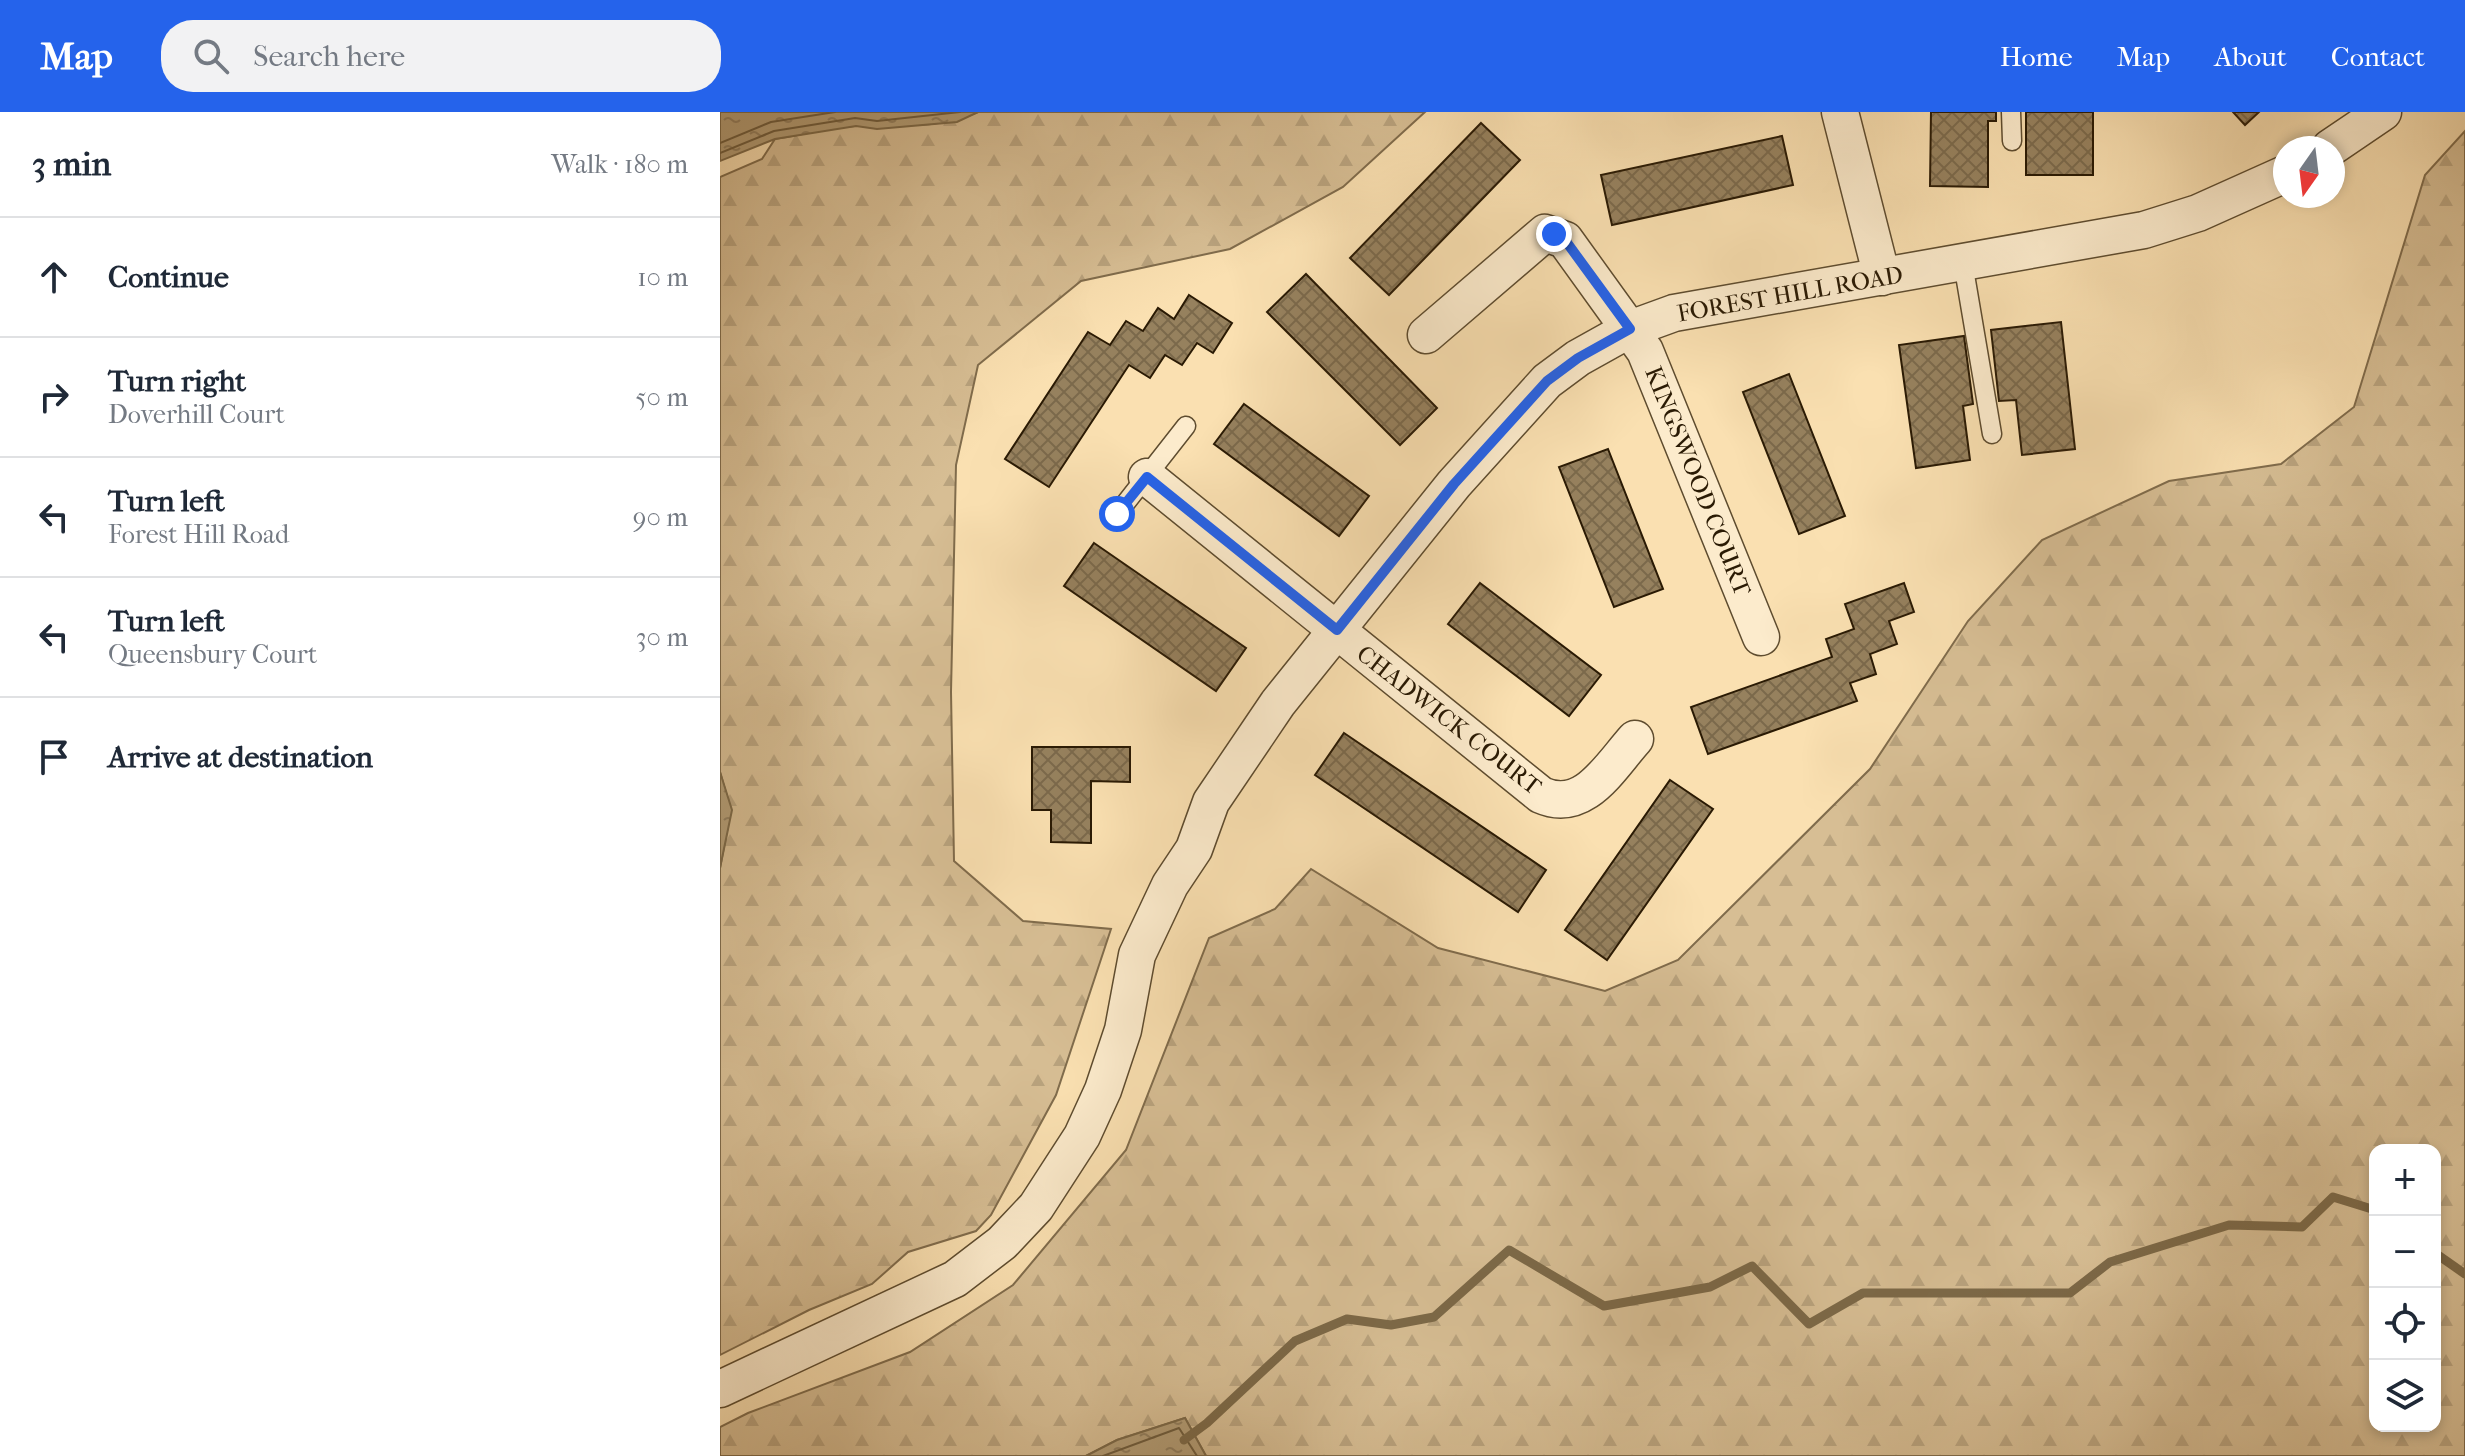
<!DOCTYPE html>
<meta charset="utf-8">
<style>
:root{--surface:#fff;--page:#f2f2f3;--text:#1f2937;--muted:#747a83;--line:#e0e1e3;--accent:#2563eb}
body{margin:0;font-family:"IM FELL French Canon",serif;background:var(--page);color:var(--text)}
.controls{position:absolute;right:24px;bottom:24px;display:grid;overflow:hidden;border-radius:16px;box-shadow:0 4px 12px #0003}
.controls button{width:72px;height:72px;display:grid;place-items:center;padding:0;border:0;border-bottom:2px solid var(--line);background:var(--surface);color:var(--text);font:40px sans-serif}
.compass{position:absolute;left:1553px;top:24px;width:72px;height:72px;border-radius:50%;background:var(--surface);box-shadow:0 4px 12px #0003;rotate:194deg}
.stop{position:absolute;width:24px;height:24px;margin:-18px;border:6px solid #2563eb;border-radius:50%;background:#fff}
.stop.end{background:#2563eb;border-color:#fff;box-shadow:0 2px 8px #0008}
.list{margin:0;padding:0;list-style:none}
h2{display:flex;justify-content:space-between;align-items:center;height:104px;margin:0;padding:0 32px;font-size:34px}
h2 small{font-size:26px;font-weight:400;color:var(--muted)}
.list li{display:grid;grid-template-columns:52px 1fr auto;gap:24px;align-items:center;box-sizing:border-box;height:120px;padding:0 32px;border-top:2px solid var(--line)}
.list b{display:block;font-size:30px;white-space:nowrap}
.list p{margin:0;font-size:26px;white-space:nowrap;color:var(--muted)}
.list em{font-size:26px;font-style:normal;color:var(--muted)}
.icon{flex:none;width:44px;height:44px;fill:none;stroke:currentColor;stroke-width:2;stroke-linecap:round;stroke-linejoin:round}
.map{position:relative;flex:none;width:1745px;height:1344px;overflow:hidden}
header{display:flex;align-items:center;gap:48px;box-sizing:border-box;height:112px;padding:0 40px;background:var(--accent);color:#fff}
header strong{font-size:38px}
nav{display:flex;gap:44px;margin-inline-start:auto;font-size:28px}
.search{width:560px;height:72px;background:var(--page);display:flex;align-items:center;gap:20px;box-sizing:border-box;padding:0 28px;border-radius:32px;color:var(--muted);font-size:30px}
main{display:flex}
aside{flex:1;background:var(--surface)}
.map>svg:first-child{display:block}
.forest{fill:url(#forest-firs);stroke:#806c4c;stroke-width:2;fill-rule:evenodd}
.water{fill:url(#water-ripples);stroke:#7c6948;stroke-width:2}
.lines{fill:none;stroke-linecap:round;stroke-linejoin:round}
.shore{stroke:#6e5c3d;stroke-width:2}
.stream{stroke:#7c6948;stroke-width:9}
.building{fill:url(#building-cross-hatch);stroke:#2a1a04;stroke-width:2}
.lane-casing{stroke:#5e4c2f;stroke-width:21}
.street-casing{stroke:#5e4c2f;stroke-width:39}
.lane{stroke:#fcebcc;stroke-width:18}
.street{stroke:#fcebcc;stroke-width:36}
.route{stroke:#2563eb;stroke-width:10}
.labels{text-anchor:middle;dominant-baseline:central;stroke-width:6;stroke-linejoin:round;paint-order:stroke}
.street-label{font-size:24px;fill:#2a1a04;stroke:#fcebcc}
</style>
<header>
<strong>Map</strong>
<div class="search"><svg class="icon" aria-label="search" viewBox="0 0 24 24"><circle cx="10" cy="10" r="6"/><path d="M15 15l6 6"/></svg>Search here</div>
<nav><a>Home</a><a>Map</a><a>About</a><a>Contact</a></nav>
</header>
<main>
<aside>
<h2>3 min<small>Walk · 180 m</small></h2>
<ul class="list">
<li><svg class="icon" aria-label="ahead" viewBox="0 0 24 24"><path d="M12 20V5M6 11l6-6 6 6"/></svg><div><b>Continue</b></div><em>10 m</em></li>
<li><svg class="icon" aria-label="right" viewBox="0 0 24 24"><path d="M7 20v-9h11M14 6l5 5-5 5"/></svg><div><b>Turn right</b><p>Doverhill Court</p></div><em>50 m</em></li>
<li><svg class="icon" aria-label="left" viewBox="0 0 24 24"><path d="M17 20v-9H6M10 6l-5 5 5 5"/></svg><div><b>Turn left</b><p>Forest Hill Road</p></div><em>90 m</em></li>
<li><svg class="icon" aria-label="left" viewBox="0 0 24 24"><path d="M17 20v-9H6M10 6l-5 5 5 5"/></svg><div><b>Turn left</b><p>Queensbury Court</p></div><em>30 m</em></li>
<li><svg class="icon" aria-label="arrive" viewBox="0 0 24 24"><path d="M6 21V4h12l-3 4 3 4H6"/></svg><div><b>Arrive at destination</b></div></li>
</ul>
</aside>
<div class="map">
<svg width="1745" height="1344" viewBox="0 0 1745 1344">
<defs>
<pattern id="forest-firs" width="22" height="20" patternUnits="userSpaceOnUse" patternTransform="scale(2)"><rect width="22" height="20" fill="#d7be94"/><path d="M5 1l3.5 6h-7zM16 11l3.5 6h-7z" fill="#b9a37e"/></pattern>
<pattern id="water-ripples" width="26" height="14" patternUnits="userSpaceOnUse" patternTransform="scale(2)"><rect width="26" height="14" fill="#b39d76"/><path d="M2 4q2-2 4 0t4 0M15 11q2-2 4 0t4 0" fill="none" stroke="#927f5f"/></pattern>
<pattern id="building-cross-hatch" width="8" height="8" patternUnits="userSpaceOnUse" patternTransform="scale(2)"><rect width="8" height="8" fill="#96815e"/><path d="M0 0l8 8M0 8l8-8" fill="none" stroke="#7b694b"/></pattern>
</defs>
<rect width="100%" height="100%" fill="#fae0b1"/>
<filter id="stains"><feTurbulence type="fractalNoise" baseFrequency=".0025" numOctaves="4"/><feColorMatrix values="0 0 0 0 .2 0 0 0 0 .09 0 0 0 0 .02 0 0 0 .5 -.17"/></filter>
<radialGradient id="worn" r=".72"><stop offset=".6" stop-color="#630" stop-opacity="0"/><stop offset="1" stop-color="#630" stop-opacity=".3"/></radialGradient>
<g class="forest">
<path d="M 258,0 L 705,0 L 623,75 L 510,137 L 361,169 L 258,253 L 236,353 L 231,580 L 234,749 L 303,809 L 391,817 L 336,983 L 271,1103 L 256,1119 L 188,1140 L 152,1172 L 89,1198 L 0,1243 L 0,756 L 11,698 L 0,660 L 0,65 L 42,47 L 55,27 C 81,23 109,16 135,14 C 177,12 219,18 258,0 Z"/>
<path d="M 1745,19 L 1745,1344 L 486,1344 L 465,1306 L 397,1328 L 366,1344 L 0,1344 L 0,1315 L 28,1301 L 190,1240 L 293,1173 L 406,1038 L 489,826 L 555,797 L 591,757 L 718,836 L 885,879 L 958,848 L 1150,657 L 1248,509 L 1322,428 L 1449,369 L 1561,352 L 1634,295 L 1705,63 ZM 1655,1038 L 1715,1038 L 1715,1314 L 1655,1314 Z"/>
</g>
<g class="water">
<path d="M 0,0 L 258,0 L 237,10 L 157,17 L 136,14 L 55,27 L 0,49 Z"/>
<path d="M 0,660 L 12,698 L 0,756 Z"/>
<path d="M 465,1306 L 486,1344 L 366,1344 L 397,1328 Z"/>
</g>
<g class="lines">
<g class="shore">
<path d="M 0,31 L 51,10 L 115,0"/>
<path d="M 0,41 L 54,19 L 135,6 L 157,9 L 240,0"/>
<path d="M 383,1344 L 459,1316 L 477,1344"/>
</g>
<g class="stream">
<path d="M 1715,1141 L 1745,1162"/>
<path d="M 464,1328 L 487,1311 L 575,1229 L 627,1207 L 671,1213 L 714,1205 L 789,1138 L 884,1194 L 990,1175 L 1032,1154 L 1089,1212 L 1143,1181 L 1350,1181 L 1390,1150 L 1509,1113 L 1582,1115 L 1613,1085 L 1655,1098"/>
</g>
</g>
<g class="building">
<path d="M 1211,0 L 1276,0 L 1276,9 L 1268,9 L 1268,75 L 1210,74 Z"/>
<rect x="1306" y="0" width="67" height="63"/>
<path d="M 1513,0 L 1539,0 L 1525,13 Z"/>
<path d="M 761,11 L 800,48 L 669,183 L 630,146 Z"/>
<path d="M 1062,24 L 1073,73 L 892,113 L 881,63 Z"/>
<path d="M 586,162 L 717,296 L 680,333 L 547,200 Z"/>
<path d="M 469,183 L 512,211 L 493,241 L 477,231 L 462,253 L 445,243 L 430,266 L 409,253 L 329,375 L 285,347 L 368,220 L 390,233 L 406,209 L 423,219 L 438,196 L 454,207 Z"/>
<path d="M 1341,210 L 1355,337 L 1302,343 L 1296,288 L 1279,289 L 1271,218 Z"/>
<path d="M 1244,224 L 1253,292 L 1243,294 L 1250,348 L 1196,356 L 1179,233 Z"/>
<path d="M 1069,262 L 1125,404 L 1079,422 L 1023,280 Z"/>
<path d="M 524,292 L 649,384 L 619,424 L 494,332 Z"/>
<path d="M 888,337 L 943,477 L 894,495 L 839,355 Z"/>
<path d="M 374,431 L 526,536 L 496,579 L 344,474 Z"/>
<path d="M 760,471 L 881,563 L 849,604 L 728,512 Z"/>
<path d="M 1184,471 L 1194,500 L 1169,509 L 1177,532 L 1150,542 L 1156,562 L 1130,571 L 1137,589 L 988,642 L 971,595 L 1112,545 L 1106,527 L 1134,517 L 1125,492 Z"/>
<path d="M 624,621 L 826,758 L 798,800 L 595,663 Z"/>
<path d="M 312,635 L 410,635 L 410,670 L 371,669 L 371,731 L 331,730 L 331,698 L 312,698 Z"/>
<path d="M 950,668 L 993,697 L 887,848 L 845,818 Z"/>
</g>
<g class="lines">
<g class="lane-casing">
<g id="lane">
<path d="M 1291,0 L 1292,29"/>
<path d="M 1243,151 L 1272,322"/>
<path d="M 397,402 L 466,314"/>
</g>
</g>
<g class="street-casing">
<g id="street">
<path d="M 1120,0 L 1162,165"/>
<path d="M 1610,36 L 1663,0"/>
<path d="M 706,223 L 825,121 L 845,128 L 925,239 L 1041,525"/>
<path d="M 427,365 L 821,683 C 864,702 889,656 915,627"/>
<path d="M 0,1277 L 235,1167 L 282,1131 L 316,1095 L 362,1024 L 383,978 L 403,918 L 417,843 L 450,773 L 474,737 L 491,690 L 558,591 L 734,372 L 827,269 L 858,246 L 910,217 L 954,201 L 1424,118 L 1478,101 L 1565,62"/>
</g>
</g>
<use href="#lane" class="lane"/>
<use href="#street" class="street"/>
</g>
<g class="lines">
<path class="route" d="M 397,402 L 427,365 L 617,518 L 734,372 L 827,269 L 858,246 L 910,217 L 845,128 L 834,122"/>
</g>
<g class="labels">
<g class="street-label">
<text transform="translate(1070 182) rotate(-10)">FOREST HILL ROAD</text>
<text transform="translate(978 369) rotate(68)">KINGSWOOD COURT</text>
<text transform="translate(729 608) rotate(38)">CHADWICK COURT</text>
</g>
</g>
<rect width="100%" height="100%" filter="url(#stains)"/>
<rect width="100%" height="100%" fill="url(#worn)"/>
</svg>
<div class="controls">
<button>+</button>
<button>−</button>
<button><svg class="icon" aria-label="locate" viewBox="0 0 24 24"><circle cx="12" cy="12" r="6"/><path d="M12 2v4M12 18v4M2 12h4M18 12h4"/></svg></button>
<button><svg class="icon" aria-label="layers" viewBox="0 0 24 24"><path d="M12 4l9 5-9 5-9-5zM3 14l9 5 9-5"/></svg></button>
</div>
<svg class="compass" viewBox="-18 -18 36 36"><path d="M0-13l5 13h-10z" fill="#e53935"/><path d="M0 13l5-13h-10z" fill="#747a83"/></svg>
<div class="stop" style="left:397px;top:402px"></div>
<div class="stop end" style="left:834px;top:122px"></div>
</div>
</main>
